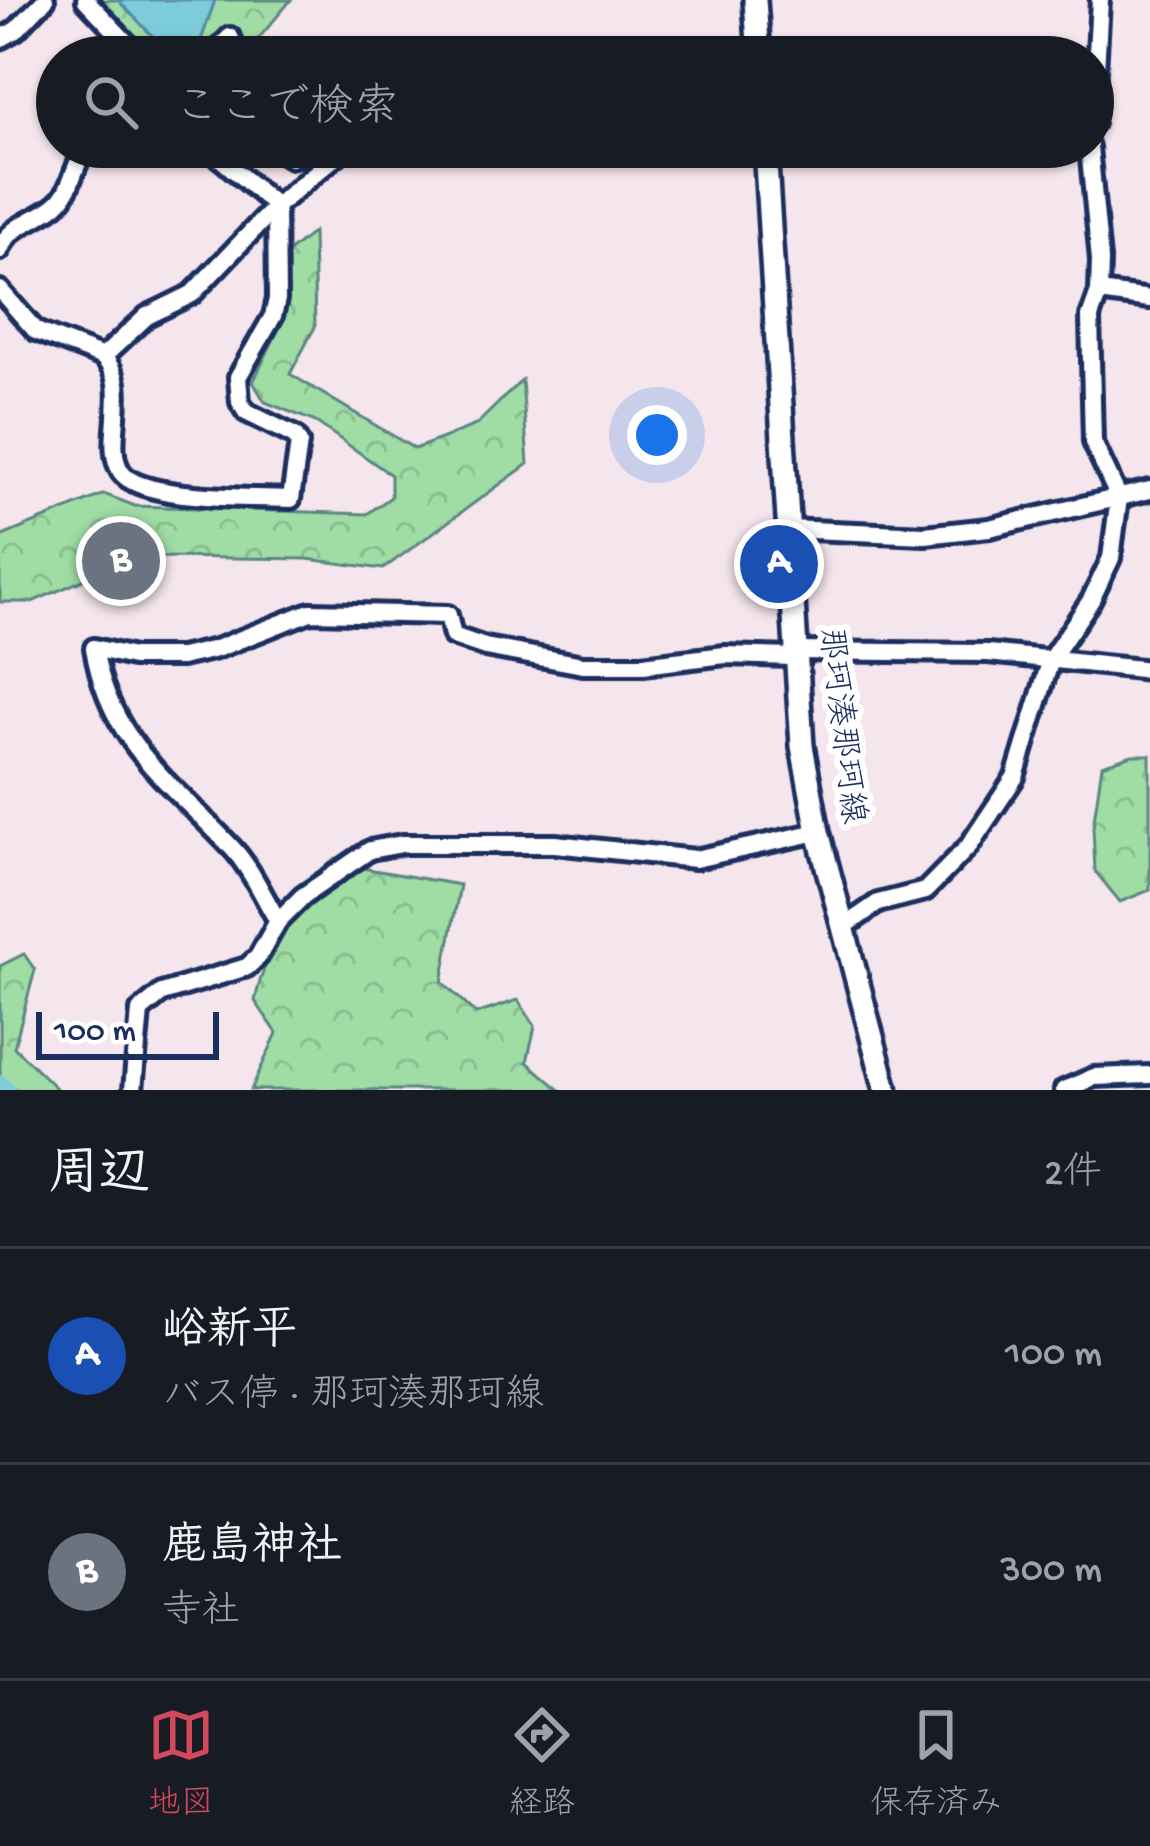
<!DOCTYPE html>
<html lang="ja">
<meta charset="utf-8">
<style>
:root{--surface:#171b24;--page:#20242c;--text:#f1f3f6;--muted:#9ea1a6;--line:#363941;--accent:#d1495b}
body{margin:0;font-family:"Gochi Hand","Klee One",sans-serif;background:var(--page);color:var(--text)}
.scale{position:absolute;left:36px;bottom:30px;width:183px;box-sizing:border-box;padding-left:12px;border:6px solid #1b2f5e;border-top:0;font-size:33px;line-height:42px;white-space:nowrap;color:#1b2f5e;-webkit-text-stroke:9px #fff;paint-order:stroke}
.you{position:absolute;left:657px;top:435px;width:42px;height:42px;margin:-30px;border:9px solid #fff;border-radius:50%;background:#1a73e8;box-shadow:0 0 0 18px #1a73e833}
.badge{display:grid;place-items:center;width:78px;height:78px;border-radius:50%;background:var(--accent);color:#fff;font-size:39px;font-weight:700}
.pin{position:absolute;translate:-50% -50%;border:6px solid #fff;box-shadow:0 3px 12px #0006}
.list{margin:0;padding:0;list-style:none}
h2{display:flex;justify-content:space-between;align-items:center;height:156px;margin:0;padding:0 48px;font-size:51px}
h2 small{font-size:39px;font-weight:400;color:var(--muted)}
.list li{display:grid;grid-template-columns:78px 1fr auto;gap:36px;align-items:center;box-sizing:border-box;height:216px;padding:0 48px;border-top:3px solid var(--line)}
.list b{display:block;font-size:45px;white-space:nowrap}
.list p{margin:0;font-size:39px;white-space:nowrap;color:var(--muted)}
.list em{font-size:39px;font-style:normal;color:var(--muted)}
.icon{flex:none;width:66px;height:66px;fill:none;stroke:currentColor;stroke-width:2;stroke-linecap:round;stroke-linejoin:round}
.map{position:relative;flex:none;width:1150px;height:1090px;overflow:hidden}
.search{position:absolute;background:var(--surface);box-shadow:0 3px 9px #0004;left:36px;right:36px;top:36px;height:132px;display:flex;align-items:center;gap:30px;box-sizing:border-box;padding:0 42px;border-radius:66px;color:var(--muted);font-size:45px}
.sheet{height:588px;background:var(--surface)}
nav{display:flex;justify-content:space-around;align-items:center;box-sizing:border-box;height:168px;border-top:3px solid var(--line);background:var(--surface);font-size:33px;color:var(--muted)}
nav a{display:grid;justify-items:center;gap:6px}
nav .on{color:var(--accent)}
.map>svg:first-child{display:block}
.forest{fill:url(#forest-crowns);stroke:#5d8682;stroke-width:3}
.water{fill:#7dccda;stroke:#568da8;stroke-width:3}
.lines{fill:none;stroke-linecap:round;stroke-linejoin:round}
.canal{stroke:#7dccda;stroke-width:14}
.minor-casing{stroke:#1b2f5e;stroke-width:26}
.major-casing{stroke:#1b2f5e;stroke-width:30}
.minor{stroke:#fff;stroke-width:16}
.major{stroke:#fff;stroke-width:21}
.labels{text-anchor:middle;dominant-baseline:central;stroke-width:12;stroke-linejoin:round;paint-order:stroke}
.street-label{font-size:33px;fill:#1b2f5e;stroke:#fff}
</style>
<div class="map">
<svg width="1150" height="1090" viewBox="0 0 1150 1090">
<defs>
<pattern id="forest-crowns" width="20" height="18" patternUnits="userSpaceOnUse" patternTransform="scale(3)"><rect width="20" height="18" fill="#9fdda5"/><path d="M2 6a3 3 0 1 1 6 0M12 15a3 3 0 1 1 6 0" fill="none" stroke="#88be90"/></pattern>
</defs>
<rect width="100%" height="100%" fill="#f5e5ec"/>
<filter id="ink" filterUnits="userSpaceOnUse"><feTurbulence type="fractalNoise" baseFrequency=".00833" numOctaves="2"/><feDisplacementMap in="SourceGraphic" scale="24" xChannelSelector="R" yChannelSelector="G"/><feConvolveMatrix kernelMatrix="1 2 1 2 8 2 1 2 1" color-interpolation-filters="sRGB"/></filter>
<g filter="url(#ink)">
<g class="forest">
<path d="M 98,0 L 118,0 L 173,57 L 149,57 Z"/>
<path d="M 215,0 L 291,0 L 243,57 L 195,57 Z"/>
<path d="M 313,232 L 315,327 L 290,374 L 415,449 L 476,425 L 522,380 L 528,464 L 383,569 L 307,559 L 163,557 L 119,581 L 92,576 L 32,602 L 0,602 L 0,537 L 104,494 L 135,506 L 367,514 L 391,497 L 391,475 L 316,422 L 265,402 L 253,382 L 284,318 L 286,254 Z"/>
<path d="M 1132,755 L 1150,755 L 1150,890 L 1120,902 L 1095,871 L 1093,827 L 1102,765 Z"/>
<path d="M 362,868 L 460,885 L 442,982 L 476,1014 L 518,1000 L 535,1026 L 527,1062 L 560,1090 L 251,1090 L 277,1033 L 255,1001 C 271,925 303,911 362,868 Z"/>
<path d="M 24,954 L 35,970 L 14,1047 L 58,1090 L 13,1090 L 0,1077 L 0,966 Z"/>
</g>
<path class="water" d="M 118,0 L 215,0 L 195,57 L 173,57 Z"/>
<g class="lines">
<path class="canal" d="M 0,1082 L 8,1090"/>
<g class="minor-casing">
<g id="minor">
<path d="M 86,0 L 140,57"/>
<path d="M 0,39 L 16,30 L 45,0"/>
<path d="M 213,54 L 230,37 L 233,43 L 230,57"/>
<path d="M 477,57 L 490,52 L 523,57"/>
<path d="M 1093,123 L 1100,0"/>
<path d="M 207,147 L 276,206"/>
<path d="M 273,147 L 291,158 L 324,147"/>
<path d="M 0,250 C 8,226 35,221 53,207 C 73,193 72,165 87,147"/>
<path d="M 0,290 L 36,331 L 103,357 C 120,375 117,394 116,417 C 115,435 111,456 121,472 C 141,501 255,497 291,499 L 299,443 L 295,436 L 246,412 L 240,402 L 238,377 L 273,316 L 277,299 L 276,206"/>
<path d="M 1099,292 L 1150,299"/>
<path d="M 103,357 L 147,316 L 192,294 L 276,206 L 347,147"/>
<path d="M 787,529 L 925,535 L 989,528 L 1150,490"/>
<path d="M 793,651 L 988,653 L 1150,670"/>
<path d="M 278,921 C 264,898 252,870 234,850 C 172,783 110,745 94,648 L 133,657 L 181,657 L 216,649 L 310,612 L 448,615 L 453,636 L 485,647 L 583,665 L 643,665 L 725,655 L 793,657"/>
<path d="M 842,928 L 878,903 L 925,891 L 969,846 L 1015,777 L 1051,659 L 1091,600 L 1111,558 L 1119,498 L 1093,442 L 1090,317 L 1099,292 L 1100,260 L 1089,147"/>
<path d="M 133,1090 L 140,1011 L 162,993 L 247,967 L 258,957 L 278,921 L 303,896 L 370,850 L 402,844 L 555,844 L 695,859 L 818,832"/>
<path d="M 1064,1090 L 1094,1077 L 1150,1075"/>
</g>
</g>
<g class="major-casing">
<g id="major">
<path d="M 755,0 L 759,57"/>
<path d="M 765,147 L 802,746 L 818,832 L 886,1090"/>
</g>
</g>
<use href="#minor" class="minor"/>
<use href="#major" class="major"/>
</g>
</g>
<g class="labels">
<g class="street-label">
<text transform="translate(839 726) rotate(83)">那珂湊那珂線</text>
</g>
</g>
</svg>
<div class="scale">100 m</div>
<div class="you"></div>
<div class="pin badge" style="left:779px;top:564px;background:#1a4fb4">A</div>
<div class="pin badge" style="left:121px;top:561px;background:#6b7280">B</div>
<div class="search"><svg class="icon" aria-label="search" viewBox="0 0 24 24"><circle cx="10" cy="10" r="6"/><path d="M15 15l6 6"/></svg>ここで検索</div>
</div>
<section class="sheet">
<h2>周辺<small>2件</small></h2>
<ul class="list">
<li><span class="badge" style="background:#1a4fb4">A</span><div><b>峪新平</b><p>バス停 · 那珂湊那珂線</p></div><em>100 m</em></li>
<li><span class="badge" style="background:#6b7280">B</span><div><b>鹿島神社</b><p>寺社</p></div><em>300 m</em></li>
</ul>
</section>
<nav>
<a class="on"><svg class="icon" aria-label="map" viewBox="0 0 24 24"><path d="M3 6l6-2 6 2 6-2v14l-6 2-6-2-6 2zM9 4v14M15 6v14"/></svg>地図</a>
<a><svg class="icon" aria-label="directions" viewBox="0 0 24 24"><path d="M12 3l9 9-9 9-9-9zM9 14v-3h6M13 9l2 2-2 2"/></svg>経路</a>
<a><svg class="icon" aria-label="saved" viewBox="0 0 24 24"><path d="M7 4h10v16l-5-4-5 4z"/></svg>保存済み</a>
</nav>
